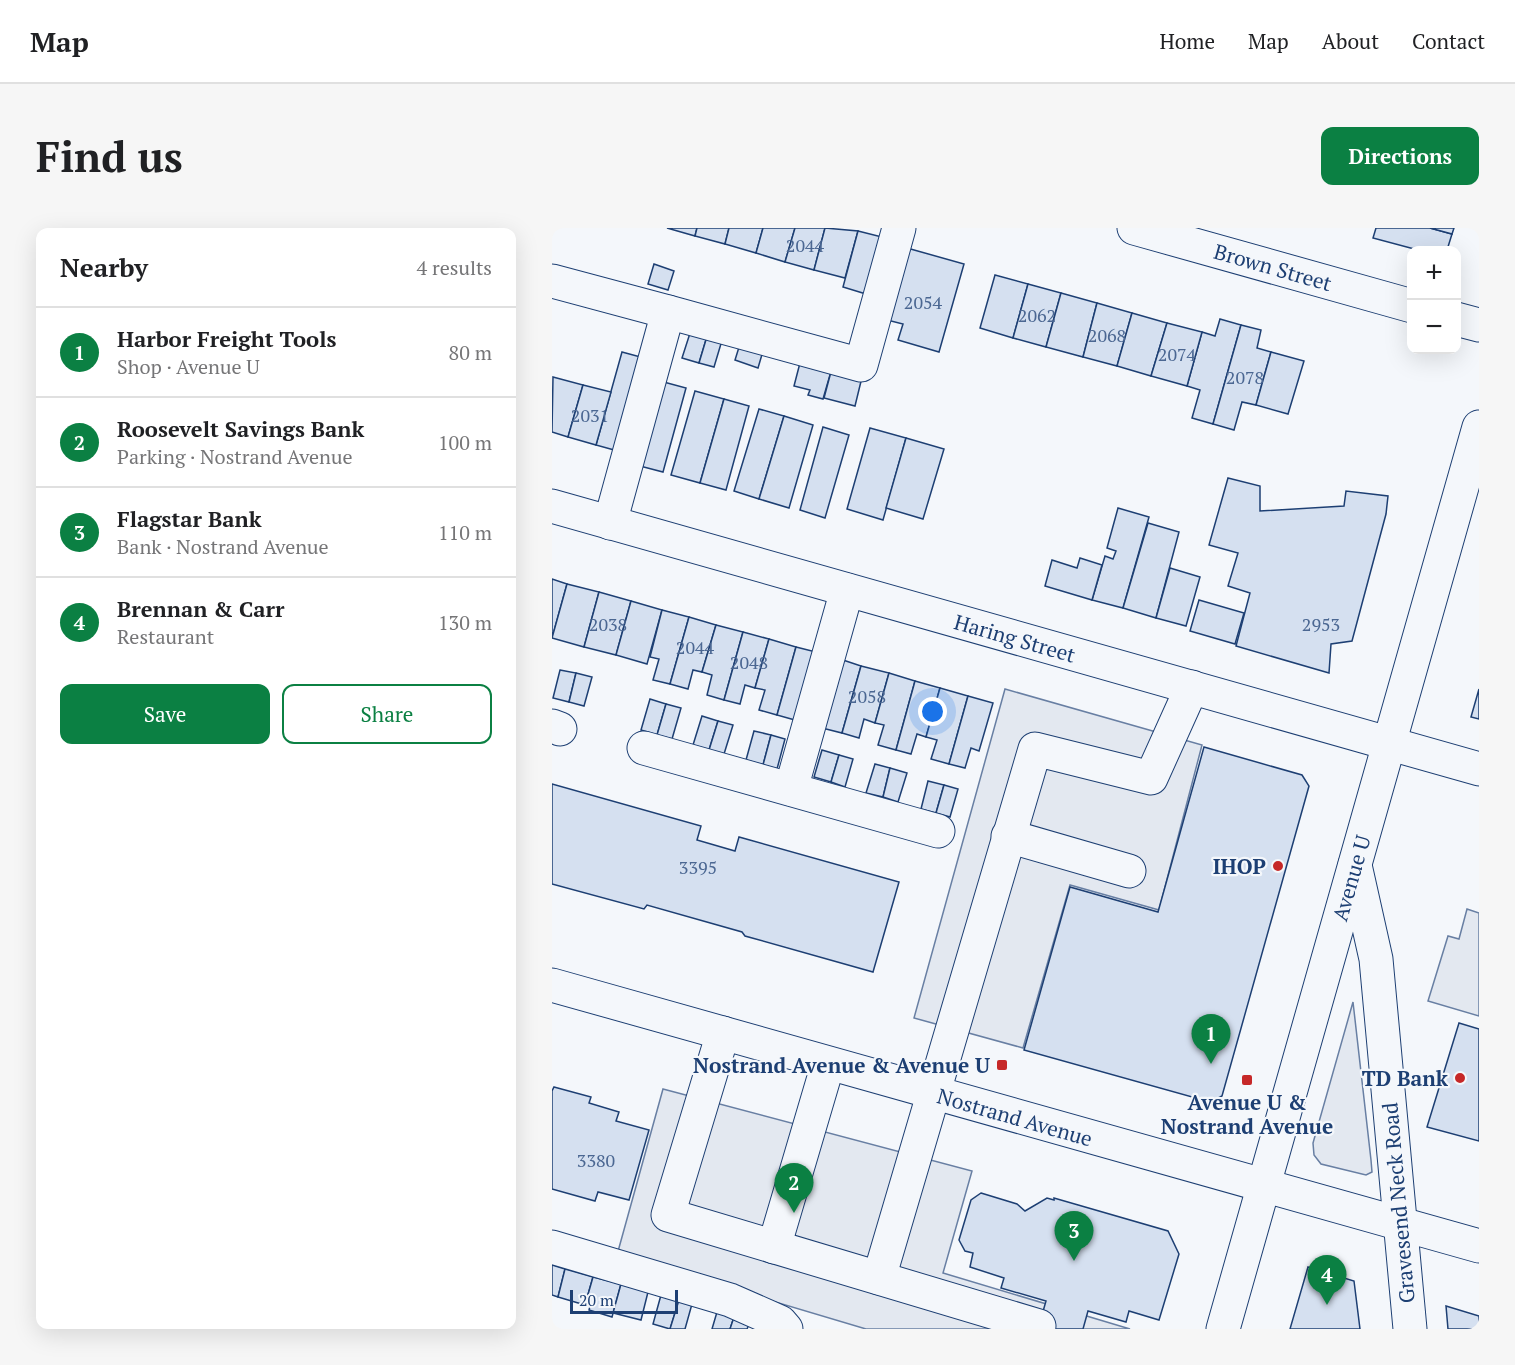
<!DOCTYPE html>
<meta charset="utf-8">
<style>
:root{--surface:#fff;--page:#f6f6f6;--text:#202124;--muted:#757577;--line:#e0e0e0;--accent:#0b8043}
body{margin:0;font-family:"PT Serif",serif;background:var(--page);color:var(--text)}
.controls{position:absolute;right:18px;top:18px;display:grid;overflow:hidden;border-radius:12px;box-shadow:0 6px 24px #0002}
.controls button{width:54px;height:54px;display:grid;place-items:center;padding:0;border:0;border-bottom:2px solid var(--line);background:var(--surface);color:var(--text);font:30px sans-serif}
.scale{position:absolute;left:18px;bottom:15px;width:108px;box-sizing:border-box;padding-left:6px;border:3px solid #1d3f73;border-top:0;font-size:16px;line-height:21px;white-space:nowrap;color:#1d3f73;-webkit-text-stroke:4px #f4f7fb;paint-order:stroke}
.you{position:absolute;left:381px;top:484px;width:21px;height:21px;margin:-15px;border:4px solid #fff;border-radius:50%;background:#1a73e8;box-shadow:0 0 0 9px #1a73e833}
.badge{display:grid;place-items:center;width:39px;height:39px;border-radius:50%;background:var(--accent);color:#fff;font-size:20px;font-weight:700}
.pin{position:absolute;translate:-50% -50px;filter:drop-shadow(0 2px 3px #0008)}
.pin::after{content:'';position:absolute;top:32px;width:21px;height:18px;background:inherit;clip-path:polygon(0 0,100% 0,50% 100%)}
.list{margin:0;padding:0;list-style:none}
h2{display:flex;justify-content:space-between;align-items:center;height:78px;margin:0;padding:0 24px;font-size:26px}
h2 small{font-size:20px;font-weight:400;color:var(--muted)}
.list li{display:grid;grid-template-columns:39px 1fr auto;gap:18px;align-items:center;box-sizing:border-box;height:90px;padding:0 24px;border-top:2px solid var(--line)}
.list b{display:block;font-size:22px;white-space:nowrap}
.list p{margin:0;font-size:20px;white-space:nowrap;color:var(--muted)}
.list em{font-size:20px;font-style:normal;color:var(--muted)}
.actions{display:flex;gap:12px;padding:18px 24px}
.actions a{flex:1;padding:14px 0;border:2px solid var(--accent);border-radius:12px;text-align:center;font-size:21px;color:var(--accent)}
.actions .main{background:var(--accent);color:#fff}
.map{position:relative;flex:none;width:927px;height:1101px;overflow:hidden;border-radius:12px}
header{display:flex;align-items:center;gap:36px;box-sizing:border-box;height:84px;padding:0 30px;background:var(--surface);border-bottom:2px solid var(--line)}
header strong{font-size:28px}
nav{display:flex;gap:33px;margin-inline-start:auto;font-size:21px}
.intro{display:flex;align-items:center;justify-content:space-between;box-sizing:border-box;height:144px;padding:0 36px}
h1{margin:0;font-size:42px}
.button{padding:15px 27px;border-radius:12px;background:var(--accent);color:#fff;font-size:21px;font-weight:700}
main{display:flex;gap:36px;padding:0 36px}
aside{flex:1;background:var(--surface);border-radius:12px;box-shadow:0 6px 24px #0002}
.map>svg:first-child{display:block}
.parking{fill:#e3e8f0;stroke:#687fa3;stroke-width:1.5}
.building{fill:#d5e0f0;stroke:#1d3f73;stroke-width:1.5}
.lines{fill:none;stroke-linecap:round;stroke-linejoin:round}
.minor-casing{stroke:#1d3f73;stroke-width:35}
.major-casing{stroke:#1d3f73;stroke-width:35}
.minor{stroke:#f4f7fb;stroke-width:33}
.major{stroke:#f4f7fb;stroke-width:33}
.poi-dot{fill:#c62828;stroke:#f4f7fb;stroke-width:2}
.labels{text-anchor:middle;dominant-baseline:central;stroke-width:4.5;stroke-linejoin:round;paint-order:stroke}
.number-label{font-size:18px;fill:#4b6792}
.street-label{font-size:21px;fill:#1d3f73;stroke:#f4f7fb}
.poi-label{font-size:21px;font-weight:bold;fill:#1d3f73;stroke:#f4f7fb;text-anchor:end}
</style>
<header>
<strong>Map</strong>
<nav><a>Home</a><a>Map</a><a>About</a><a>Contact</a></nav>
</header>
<div class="intro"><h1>Find us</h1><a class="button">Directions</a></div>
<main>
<aside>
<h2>Nearby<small>4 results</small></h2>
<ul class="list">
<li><span class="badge">1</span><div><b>Harbor Freight Tools</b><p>Shop · Avenue U</p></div><em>80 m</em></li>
<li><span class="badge">2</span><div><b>Roosevelt Savings Bank</b><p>Parking · Nostrand Avenue</p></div><em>100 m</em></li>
<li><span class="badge">3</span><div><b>Flagstar Bank</b><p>Bank · Nostrand Avenue</p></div><em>110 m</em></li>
<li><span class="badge">4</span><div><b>Brennan &amp; Carr</b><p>Restaurant</p></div><em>130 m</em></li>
</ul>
<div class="actions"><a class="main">Save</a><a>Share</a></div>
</aside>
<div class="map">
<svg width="927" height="1101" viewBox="0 0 927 1101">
<rect width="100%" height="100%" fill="#f4f7fb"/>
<g class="parking">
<path d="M 453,461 L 650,517 L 607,682 L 518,657 L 471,820 L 362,790 Z"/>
<path d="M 915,681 L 927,685 L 927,788 L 876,773 L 896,708 L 907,711 Z"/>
<path d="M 801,774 L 819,932 L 820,944 L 814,947 L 769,936 L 762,927 L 761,915 Z"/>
<path d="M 111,861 L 420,943 L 391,1045 L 578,1101 L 314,1101 L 65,1027 Z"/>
</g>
<g class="building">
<path d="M 115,0 L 145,0 L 143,8 Z"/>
<path d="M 145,0 L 177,0 L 173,16 L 143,8 Z"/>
<path d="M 177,0 L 211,0 L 204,25 L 173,16 Z"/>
<path d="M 211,0 L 243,0 L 233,34 L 204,25 Z"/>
<path d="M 243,0 L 273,0 L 262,42 L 233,34 Z"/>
<path d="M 273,0 L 306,3 L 293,50 L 262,42 Z"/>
<path d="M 824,0 L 878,0 L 900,6 L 895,22 L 881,19 L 880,22 L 866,22 L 821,10 Z"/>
<path d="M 878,0 L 902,0 L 900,6 Z"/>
<path d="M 306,3 L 330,9 L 314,66 L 291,59 Z"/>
<path d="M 355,20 L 412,36 L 387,124 L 346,112 L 351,96 L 335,92 Z"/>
<path d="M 102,36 L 122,43 L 116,62 L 96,56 Z"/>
<path d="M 443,47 L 476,56 L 461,110 L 428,100 Z"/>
<path d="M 476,56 L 509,65 L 494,119 L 461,110 Z"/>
<path d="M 509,65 L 545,75 L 531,129 L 494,119 Z"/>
<path d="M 545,75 L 580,85 L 565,138 L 531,129 Z"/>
<path d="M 580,85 L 615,95 L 599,148 L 565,138 Z"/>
<path d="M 668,91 L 689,97 L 661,196 L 640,190 L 648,162 L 635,158 L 650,104 L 663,108 Z"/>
<path d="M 615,95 L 650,104 L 635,158 L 599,148 Z"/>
<path d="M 689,97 L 709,102 L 705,120 L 719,124 L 704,177 L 690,174 L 682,202 L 661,196 Z"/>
<path d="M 140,99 L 156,105 L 147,135 L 130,130 Z"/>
<path d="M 156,105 L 171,109 L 162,139 L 147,135 Z"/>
<path d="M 188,116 L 211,123 L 206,140 L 183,132 Z"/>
<path d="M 70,124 L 96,131 L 73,225 L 44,217 Z"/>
<path d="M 719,124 L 752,133 L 736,186 L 704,177 Z"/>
<path d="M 249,131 L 280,140 L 271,171 L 256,167 L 258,162 L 242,158 Z"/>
<path d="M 280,140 L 311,145 L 303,178 L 272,170 Z"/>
<path d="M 1,149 L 31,157 L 16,209 L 0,204 Z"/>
<path d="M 108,153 L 134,160 L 111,244 L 84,237 Z"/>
<path d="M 31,157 L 59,164 L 44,217 L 16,209 Z"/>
<path d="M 143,163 L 172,171 L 148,255 L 119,247 Z"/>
<path d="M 172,171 L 197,178 L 174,262 L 148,255 Z"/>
<path d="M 207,181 L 232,188 L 207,271 L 182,263 Z"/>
<path d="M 232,188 L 261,197 L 237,280 L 207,271 Z"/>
<path d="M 271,199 L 297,207 L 273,290 L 248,282 Z"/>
<path d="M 318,200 L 354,210 L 331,292 L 295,281 Z"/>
<path d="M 354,210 L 392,221 L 371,291 L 334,280 Z"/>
<path d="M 676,250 L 708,258 L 708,283 L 792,278 L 794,263 L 836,268 L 834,286 L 800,413 L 779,416 L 777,445 L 684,418 L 698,365 L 676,358 L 686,325 L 657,317 Z"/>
<path d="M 566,280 L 597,289 L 571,380 L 540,372 L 553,328 L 561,331 L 564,323 L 555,320 Z"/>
<path d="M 596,295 L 627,304 L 604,390 L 571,380 Z"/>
<path d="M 528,330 L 550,337 L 540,372 L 493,358 L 500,332 L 525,340 Z"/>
<path d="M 618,340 L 648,349 L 634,398 L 604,390 Z"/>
<path d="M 0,351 L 15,356 L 0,410 Z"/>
<path d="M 15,356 L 47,364 L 32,419 L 0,410 Z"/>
<path d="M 47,364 L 79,373 L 64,427 L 32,419 Z"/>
<path d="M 647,372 L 692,385 L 683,416 L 638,403 Z"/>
<path d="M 79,373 L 110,382 L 95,436 L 64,427 Z"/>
<path d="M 110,382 L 137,389 L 118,456 L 101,452 L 107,431 L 98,429 Z"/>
<path d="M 137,389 L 164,397 L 150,444 L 141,442 L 136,461 L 118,456 Z"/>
<path d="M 164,397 L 191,404 L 172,472 L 155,467 L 160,447 L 150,444 Z"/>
<path d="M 191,404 L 217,411 L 203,460 L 193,457 L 188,476 L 172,472 Z"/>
<path d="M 217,411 L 244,419 L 225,487 L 207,482 L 213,462 L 203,460 Z"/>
<path d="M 244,419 L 268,425 L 250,494 L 225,487 Z"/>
<path d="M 285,430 L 309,438 L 290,505 L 266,499 Z"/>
<path d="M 309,438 L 337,445 L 323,495 L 312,491 L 307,510 L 290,505 Z"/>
<path d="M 8,442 L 24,445 L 17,474 L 1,470 Z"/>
<path d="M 24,445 L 40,449 L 32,478 L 17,474 Z"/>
<path d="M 337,445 L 363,453 L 344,522 L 326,517 L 332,497 L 323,495 Z"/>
<path d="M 363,453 L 388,460 L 374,509 L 365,506 L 359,526 L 344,522 Z"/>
<path d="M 388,460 L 416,468 L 397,536 L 379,531 L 385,512 L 374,509 Z"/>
<path d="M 927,461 L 927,491 L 919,489 Z"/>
<path d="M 416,468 L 441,475 L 427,523 L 419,520 L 413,540 L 397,536 Z"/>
<path d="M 98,471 L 114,476 L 105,507 L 89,502 Z"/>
<path d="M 114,476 L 129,480 L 120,511 L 105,507 Z"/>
<path d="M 150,488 L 166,493 L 157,522 L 141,517 Z"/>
<path d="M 166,493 L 181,497 L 172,526 L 157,522 Z"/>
<path d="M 202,503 L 219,507 L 211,537 L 194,532 Z"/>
<path d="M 219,507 L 233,511 L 225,541 L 211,537 Z"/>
<path d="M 652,519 L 750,547 L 757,558 L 670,868 L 658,874 L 472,822 L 518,659 L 606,684 Z"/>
<path d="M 270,522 L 287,527 L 279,554 L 262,549 Z"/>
<path d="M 287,527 L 301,531 L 293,559 L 279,554 Z"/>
<path d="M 323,536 L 338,540 L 331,569 L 314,565 Z"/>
<path d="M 338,540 L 355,545 L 346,574 L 331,569 Z"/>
<path d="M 376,553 L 392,557 L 384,585 L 369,581 Z"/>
<path d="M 0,556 L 149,598 L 145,612 L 183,623 L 187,609 L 347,654 L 321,744 L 193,708 L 190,704 L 95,677 L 92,681 L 0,656 Z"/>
<path d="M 392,557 L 406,561 L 398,589 L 384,585 Z"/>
<path d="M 907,795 L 927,801 L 927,913 L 875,899 Z"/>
<path d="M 2,859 L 39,869 L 37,875 L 67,884 L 64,893 L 97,902 L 77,972 L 46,964 L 43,973 L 0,961 L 0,863 Z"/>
<path d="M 429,965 L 465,976 L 473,983 L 495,970 L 502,972 L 502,970 L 616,1003 L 627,1026 L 607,1092 L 577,1083 L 574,1094 L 536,1083 L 531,1101 L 486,1101 L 494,1073 L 449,1060 L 452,1050 L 418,1039 L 421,1025 L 413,1023 L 407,1012 L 419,972 Z"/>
<path d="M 0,1037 L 13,1041 L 6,1069 L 0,1067 Z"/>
<path d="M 756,1039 L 802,1053 L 808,1101 L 738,1101 Z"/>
<path d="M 13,1041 L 41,1049 L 33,1077 L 6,1069 Z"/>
<path d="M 41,1049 L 69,1056 L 60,1089 L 37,1082 L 38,1078 L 33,1077 Z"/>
<path d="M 69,1056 L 96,1064 L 89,1092 L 61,1085 Z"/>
<path d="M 109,1067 L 127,1072 L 118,1101 L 101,1096 Z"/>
<path d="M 127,1072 L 140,1076 L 133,1101 L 118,1101 Z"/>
<path d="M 894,1078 L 927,1088 L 927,1101 L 896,1101 Z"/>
<path d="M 165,1084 L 182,1089 L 178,1101 L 160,1101 Z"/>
<path d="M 182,1089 L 198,1094 L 195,1101 L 178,1101 Z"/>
</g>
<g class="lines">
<g class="minor-casing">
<g id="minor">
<path d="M 582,0 L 860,78"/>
<path d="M 0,53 L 116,84 L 58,295"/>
<path d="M 116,84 L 309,137 L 347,0"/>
<path d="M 904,91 L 927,97"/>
<path d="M 0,278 L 927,541"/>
<path d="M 0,498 L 8,501"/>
<path d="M 92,520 L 386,603"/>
<path d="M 239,561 L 295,362"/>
<path d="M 456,608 L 577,643"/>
<path d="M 803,637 L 824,731 L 858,1101"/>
<path d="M 171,805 L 116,987 L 487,1098"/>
<path d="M 0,1019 L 178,1072 L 228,1094 L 234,1101"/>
<path d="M 222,1019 L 276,836"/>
<path d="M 327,1050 L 483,521 L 599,550 L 640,459"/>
</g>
</g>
<g class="major-casing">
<g id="major">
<path d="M 0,757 L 927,1018"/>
<path d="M 671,1101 L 927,199"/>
</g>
</g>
<use href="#minor" class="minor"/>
<use href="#major" class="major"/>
</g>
<g class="poi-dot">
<circle cx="726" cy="638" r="6"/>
<rect x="444" y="831" width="12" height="12" rx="3"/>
<circle cx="908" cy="850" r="6"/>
<rect x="689" y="846" width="12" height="12" rx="3"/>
</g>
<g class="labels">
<g class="number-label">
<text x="253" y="17">2044</text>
<text x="371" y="74">2054</text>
<text x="485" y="87">2062</text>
<text x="555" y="107">2068</text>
<text x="625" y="126">2074</text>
<text x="693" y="149">2078</text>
<text x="38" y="187">2031</text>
<text x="56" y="396">2038</text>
<text x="769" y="396">2953</text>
<text x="143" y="419">2044</text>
<text x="197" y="434">2048</text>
<text x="315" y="468">2058</text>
<text x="146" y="639">3395</text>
<text x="44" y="932">3380</text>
</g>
<g class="street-label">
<text transform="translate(721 39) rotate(16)">Brown Street</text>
<text transform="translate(463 410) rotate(16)">Haring Street</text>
<text transform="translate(799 650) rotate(-74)">Avenue U</text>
<text transform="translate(463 889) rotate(16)">Nostrand Avenue</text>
<text transform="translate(846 975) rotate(-95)">Gravesend Neck Road</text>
</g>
<g class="poi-label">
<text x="714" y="638">IHOP</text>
<text x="438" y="837">Nostrand Avenue &amp; Avenue U</text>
<text x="896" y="850">TD Bank</text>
<text x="695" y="874" text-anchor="middle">Avenue U &amp;<tspan x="695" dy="24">Nostrand Avenue</tspan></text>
</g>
</g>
</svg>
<div class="controls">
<button>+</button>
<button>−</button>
</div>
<div class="scale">20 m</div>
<div class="you"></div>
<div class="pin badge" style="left:659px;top:836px">1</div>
<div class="pin badge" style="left:242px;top:985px">2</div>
<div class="pin badge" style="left:522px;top:1033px">3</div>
<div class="pin badge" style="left:775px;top:1077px">4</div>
</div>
</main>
